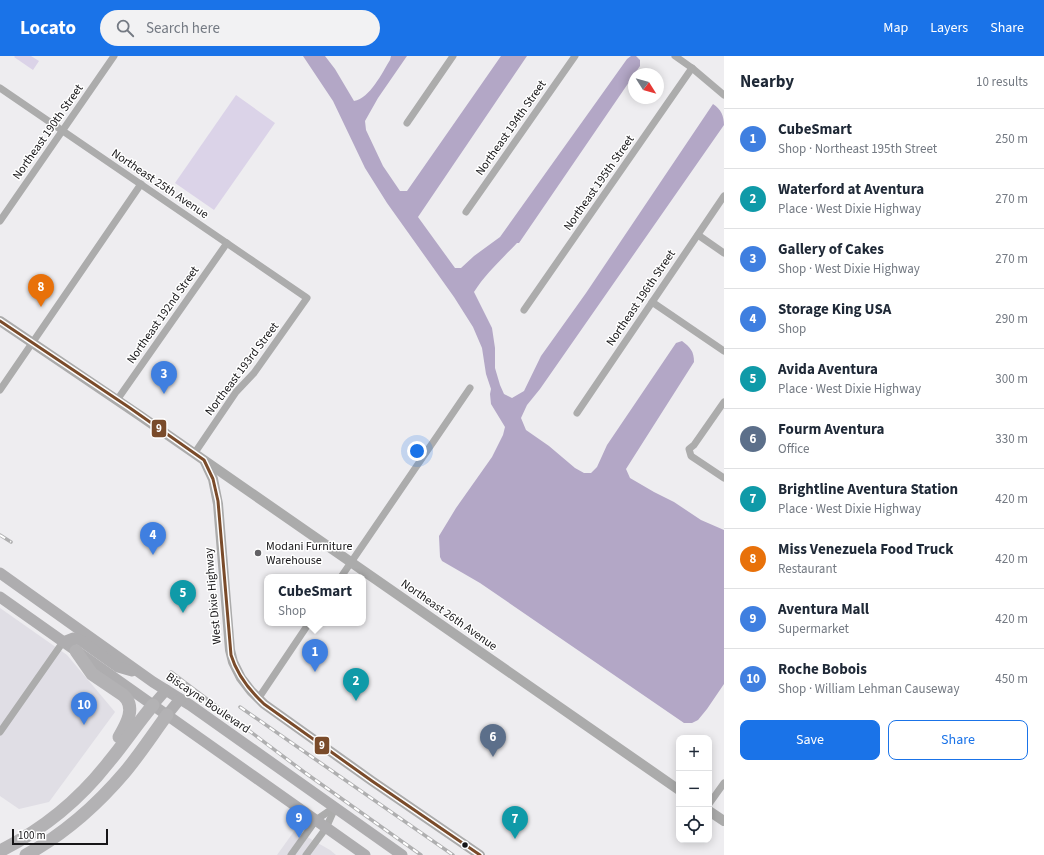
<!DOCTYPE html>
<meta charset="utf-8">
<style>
:root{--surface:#fff;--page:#f2f2f3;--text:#1f2937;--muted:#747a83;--line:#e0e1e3;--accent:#1a73e8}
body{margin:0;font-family:"Source Sans 3",sans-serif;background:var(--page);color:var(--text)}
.controls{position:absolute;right:12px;bottom:12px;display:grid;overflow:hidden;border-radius:8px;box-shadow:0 2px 10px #0003}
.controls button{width:36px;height:36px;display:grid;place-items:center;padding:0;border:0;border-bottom:1px solid var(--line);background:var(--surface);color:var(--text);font:20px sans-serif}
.compass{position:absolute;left:628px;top:12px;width:36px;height:36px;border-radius:50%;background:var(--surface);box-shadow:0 2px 10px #0003;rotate:127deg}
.scale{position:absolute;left:12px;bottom:10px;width:96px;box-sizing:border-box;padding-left:4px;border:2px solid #171618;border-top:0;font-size:11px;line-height:14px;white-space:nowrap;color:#171618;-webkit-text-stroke:3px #fff;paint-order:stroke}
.you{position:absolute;left:417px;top:395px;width:14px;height:14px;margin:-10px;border:3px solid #fff;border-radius:50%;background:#1a73e8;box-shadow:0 0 0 6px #1a73e833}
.badge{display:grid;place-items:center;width:26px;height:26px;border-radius:50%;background:var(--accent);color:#fff;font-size:13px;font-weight:700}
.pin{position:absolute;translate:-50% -33px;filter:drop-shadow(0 1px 2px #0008)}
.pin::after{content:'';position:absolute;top:21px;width:14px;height:12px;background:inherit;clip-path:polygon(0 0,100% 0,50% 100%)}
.popup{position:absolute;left:264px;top:518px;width:102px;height:52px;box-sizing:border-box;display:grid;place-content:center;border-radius:8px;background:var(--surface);filter:drop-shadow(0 1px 3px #0005);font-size:13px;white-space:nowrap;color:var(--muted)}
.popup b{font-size:15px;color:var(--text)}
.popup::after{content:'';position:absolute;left:50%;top:100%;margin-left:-8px;border:8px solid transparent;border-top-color:var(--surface)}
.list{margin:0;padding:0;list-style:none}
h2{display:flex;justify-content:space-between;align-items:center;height:52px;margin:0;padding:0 16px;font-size:17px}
h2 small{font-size:13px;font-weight:400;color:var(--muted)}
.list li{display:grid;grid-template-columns:26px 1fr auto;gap:12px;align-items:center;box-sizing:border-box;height:60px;padding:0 16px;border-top:1px solid var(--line)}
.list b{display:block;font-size:15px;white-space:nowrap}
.list p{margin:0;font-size:13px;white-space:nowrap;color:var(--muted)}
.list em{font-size:13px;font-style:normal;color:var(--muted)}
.actions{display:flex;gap:8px;padding:12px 16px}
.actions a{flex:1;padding:9px 0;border:1px solid var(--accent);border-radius:8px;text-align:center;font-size:14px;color:var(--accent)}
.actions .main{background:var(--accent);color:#fff}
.icon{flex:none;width:22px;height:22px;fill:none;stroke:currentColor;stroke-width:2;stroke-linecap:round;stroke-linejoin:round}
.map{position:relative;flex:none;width:724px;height:799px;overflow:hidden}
header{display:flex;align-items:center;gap:24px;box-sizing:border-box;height:56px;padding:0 20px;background:var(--accent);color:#fff}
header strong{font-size:19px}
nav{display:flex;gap:22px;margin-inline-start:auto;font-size:14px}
.search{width:280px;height:36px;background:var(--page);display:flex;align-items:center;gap:10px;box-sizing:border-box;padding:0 14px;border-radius:22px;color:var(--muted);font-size:15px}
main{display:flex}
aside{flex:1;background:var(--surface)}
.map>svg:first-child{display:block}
.built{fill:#e0dee5}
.green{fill:#dbd3e8}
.water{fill:#b3a7c6}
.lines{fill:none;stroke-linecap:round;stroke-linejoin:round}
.street{stroke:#acacac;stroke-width:7}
.secondary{stroke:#ababab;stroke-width:10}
.primary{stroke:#aeadaf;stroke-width:11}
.highway{stroke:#b3b2b4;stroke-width:13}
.rail-casing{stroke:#afafb0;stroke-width:3.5}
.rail{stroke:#fff;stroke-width:2;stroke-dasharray:6;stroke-linecap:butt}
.bus-1-casing{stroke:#fff;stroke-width:6}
.bus-1{stroke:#7a4b2a;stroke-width:3}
.poi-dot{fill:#626164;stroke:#fff;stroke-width:1.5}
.bus-dot{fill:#171618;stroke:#fff;stroke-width:1.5}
.labels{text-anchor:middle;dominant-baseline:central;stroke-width:3;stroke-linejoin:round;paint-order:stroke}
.street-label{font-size:12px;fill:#171618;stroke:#fff}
.poi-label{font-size:12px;fill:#171618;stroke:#fff;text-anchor:start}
.line-badge{stroke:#fff;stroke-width:1.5}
.badge-label{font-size:11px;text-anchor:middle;font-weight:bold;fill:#fff}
</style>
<header>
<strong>Locato</strong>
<div class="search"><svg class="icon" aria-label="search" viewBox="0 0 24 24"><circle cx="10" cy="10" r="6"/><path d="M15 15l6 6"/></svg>Search here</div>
<nav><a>Map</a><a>Layers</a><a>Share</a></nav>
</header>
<main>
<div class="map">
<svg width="724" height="799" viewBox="0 0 724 799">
<rect width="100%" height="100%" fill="#eeedf0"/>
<g class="built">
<path d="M 0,552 L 67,599 L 115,656 L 49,746 L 19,753 L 0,740 Z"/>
<path d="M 295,774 L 330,794 L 336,799 L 277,799 Z"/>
</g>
<g class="green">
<path d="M 15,0 L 31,0 L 39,5 L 33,14 L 14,1 Z"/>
<path d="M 236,39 L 275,67 L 214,154 L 175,127 Z"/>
</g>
<path class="water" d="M 303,0 L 325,0 L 335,13 L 354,45 C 370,42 382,17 390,4 L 391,0 L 407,0 L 378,42 L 365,65 L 366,74 L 383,110 L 400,135 L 407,135 L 501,0 L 527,0 L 418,161 L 455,212 L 461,212 L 474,200 L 500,181 L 627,3 L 631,0 L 636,0 L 640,4 L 640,10 L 519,187 L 517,187 C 502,203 486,217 474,236 L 492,272 L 495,292 L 495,312 L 500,329 L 504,338 L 512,342 L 524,335 L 541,300 L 586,237 L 713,48 C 721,53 724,60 724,69 L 540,333 L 527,349 L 521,362 L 526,374 L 549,390 L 575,412 L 584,417 L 591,417 L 597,411 L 607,389 L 676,287 L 682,285 C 690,291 694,295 694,306 L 626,413 L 630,422 L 654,436 L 674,446 L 701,464 L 724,474 L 724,628 L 707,653 L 698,664 L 692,667 L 684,667 L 480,527 L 442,505 L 440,501 L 439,480 L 456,452 L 492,401 L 503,379 L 505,371 L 491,348 L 490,338 L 491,333 L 486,318 L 482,292 L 473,271 L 454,241 L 387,147 L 365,112 L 333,45 Z"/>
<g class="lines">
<g class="street">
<path d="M 675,0 L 692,12 L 724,39"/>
<path d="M 0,32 L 307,242 L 254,317 L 236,336 L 194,398"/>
<path d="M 407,67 L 453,0"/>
<path d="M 466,156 L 575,0"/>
<path d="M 0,165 L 114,0"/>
<path d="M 698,179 L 724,197"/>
<path d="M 652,246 L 724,295"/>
<path d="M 524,254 L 692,12"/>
<path d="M 0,334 L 141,128"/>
<path d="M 117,344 L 227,187"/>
<path d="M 724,346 L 694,389 L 689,393 L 691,400 L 724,422"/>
<path d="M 577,357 L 724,140"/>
<path d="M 341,521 L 470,332"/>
<path d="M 258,643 L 309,567"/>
<path d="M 0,676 L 63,586"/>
<path d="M 709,748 L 724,727"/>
<path d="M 291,799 L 316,764 L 335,751"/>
<path d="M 306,799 L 326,772 L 335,752"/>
</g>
<g class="secondary">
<path d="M 0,265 L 139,359 L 679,734"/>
<path d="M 205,406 L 213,423 L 218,448 L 230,594 L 233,606 L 241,622 L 251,635 L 264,648 L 372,725 L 480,799"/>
<path d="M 709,755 L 724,765"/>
</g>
<g class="primary">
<path d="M 0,517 L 153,626 L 190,649 L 402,799"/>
<path d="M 0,541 L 365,799"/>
<path d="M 63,586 L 73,582 L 80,584 L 118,611 L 132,615"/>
<path d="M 153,649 L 166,634"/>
<path d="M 167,659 L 180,643"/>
</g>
<g class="highway">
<path d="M 76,595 L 92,618 L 123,639 C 137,651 126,669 119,681"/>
<path d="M 0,795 C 42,774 79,744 108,707 C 124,688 137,668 153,649"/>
<path d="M 26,799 C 64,778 97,749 125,716 C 140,698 153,678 167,659"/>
</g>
<g class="rail-casing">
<g id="rail">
<path d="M 0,479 L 11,486"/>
<path d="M 171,616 L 304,716 L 421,799"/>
<path d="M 240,651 L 453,799"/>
</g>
</g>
<use href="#rail" class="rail"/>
<g class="bus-1-casing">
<path id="bus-1" d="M 0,265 L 130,352 L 204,404 L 213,423 L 218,445 L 231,599 C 237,619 249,634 264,648 L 372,725 L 480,799"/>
</g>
<use href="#bus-1" class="bus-1"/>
</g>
<circle class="poi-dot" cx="258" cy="497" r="4"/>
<circle class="bus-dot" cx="465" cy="789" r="3.5"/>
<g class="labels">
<g class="street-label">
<text transform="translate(511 72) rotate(-55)">Northeast 194th Street</text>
<text transform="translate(48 76) rotate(-55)">Northeast 190th Street</text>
<text transform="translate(599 127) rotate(-55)">Northeast 195th Street</text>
<text transform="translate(160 128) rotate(34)">Northeast 25th Avenue</text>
<text transform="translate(641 242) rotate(-56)">Northeast 196th Street</text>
<text transform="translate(163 259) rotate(-55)">Northeast 192nd Street</text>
<text transform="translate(242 313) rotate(-53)">Northeast 193rd Street</text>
<text transform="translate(213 540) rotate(-95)">West Dixie Highway</text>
<text transform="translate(449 559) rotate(35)">Northeast 26th Avenue</text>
<text transform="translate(208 647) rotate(34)">Biscayne Boulevard</text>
</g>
<g class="poi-label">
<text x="266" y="490">Modani Furniture<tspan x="266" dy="14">Warehouse</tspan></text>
</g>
</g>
<g class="line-badge">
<rect x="151" y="363" width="16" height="19" rx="4" fill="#7a4b2a"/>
<rect x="314" y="680" width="16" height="19" rx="4" fill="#7a4b2a"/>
</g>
<g class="badge-label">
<text x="159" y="376">9</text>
<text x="322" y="693">9</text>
</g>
</svg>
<div class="controls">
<button>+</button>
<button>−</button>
<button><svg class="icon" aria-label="locate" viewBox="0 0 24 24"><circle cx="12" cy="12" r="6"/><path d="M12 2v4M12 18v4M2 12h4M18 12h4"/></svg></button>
</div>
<svg class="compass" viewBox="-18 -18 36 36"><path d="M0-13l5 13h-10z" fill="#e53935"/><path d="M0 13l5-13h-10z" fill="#747a83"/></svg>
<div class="scale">100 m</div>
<div class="you"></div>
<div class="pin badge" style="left:315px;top:616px;background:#3f7fe0">1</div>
<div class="popup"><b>CubeSmart</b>Shop</div>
<div class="pin badge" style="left:356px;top:645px;background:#0f9aa8">2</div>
<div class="pin badge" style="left:164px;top:338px;background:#3f7fe0">3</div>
<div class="pin badge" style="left:153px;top:499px;background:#3f7fe0">4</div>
<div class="pin badge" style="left:183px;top:557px;background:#0f9aa8">5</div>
<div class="pin badge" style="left:493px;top:701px;background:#5c6f8a">6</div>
<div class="pin badge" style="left:515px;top:783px;background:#0f9aa8">7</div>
<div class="pin badge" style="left:41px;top:251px;background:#e8710a">8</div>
<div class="pin badge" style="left:299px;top:782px;background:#3f7fe0">9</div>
<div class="pin badge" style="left:84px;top:669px;background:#3f7fe0">10</div>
</div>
<aside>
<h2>Nearby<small>10 results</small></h2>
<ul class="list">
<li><span class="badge" style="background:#3f7fe0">1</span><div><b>CubeSmart</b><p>Shop · Northeast 195th Street</p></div><em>250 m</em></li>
<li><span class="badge" style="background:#0f9aa8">2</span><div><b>Waterford at Aventura</b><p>Place · West Dixie Highway</p></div><em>270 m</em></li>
<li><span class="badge" style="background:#3f7fe0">3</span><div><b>Gallery of Cakes</b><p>Shop · West Dixie Highway</p></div><em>270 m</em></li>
<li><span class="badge" style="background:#3f7fe0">4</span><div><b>Storage King USA</b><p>Shop</p></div><em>290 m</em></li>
<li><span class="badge" style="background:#0f9aa8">5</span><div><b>Avida Aventura</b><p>Place · West Dixie Highway</p></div><em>300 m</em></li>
<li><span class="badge" style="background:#5c6f8a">6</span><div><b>Fourm Aventura</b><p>Office</p></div><em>330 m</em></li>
<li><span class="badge" style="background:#0f9aa8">7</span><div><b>Brightline Aventura Station</b><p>Place · West Dixie Highway</p></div><em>420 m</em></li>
<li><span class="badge" style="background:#e8710a">8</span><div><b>Miss Venezuela Food Truck</b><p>Restaurant</p></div><em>420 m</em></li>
<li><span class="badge" style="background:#3f7fe0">9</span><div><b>Aventura Mall</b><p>Supermarket</p></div><em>420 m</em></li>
<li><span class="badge" style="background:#3f7fe0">10</span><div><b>Roche Bobois</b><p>Shop · William Lehman Causeway</p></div><em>450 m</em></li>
</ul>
<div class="actions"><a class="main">Save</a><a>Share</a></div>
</aside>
</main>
